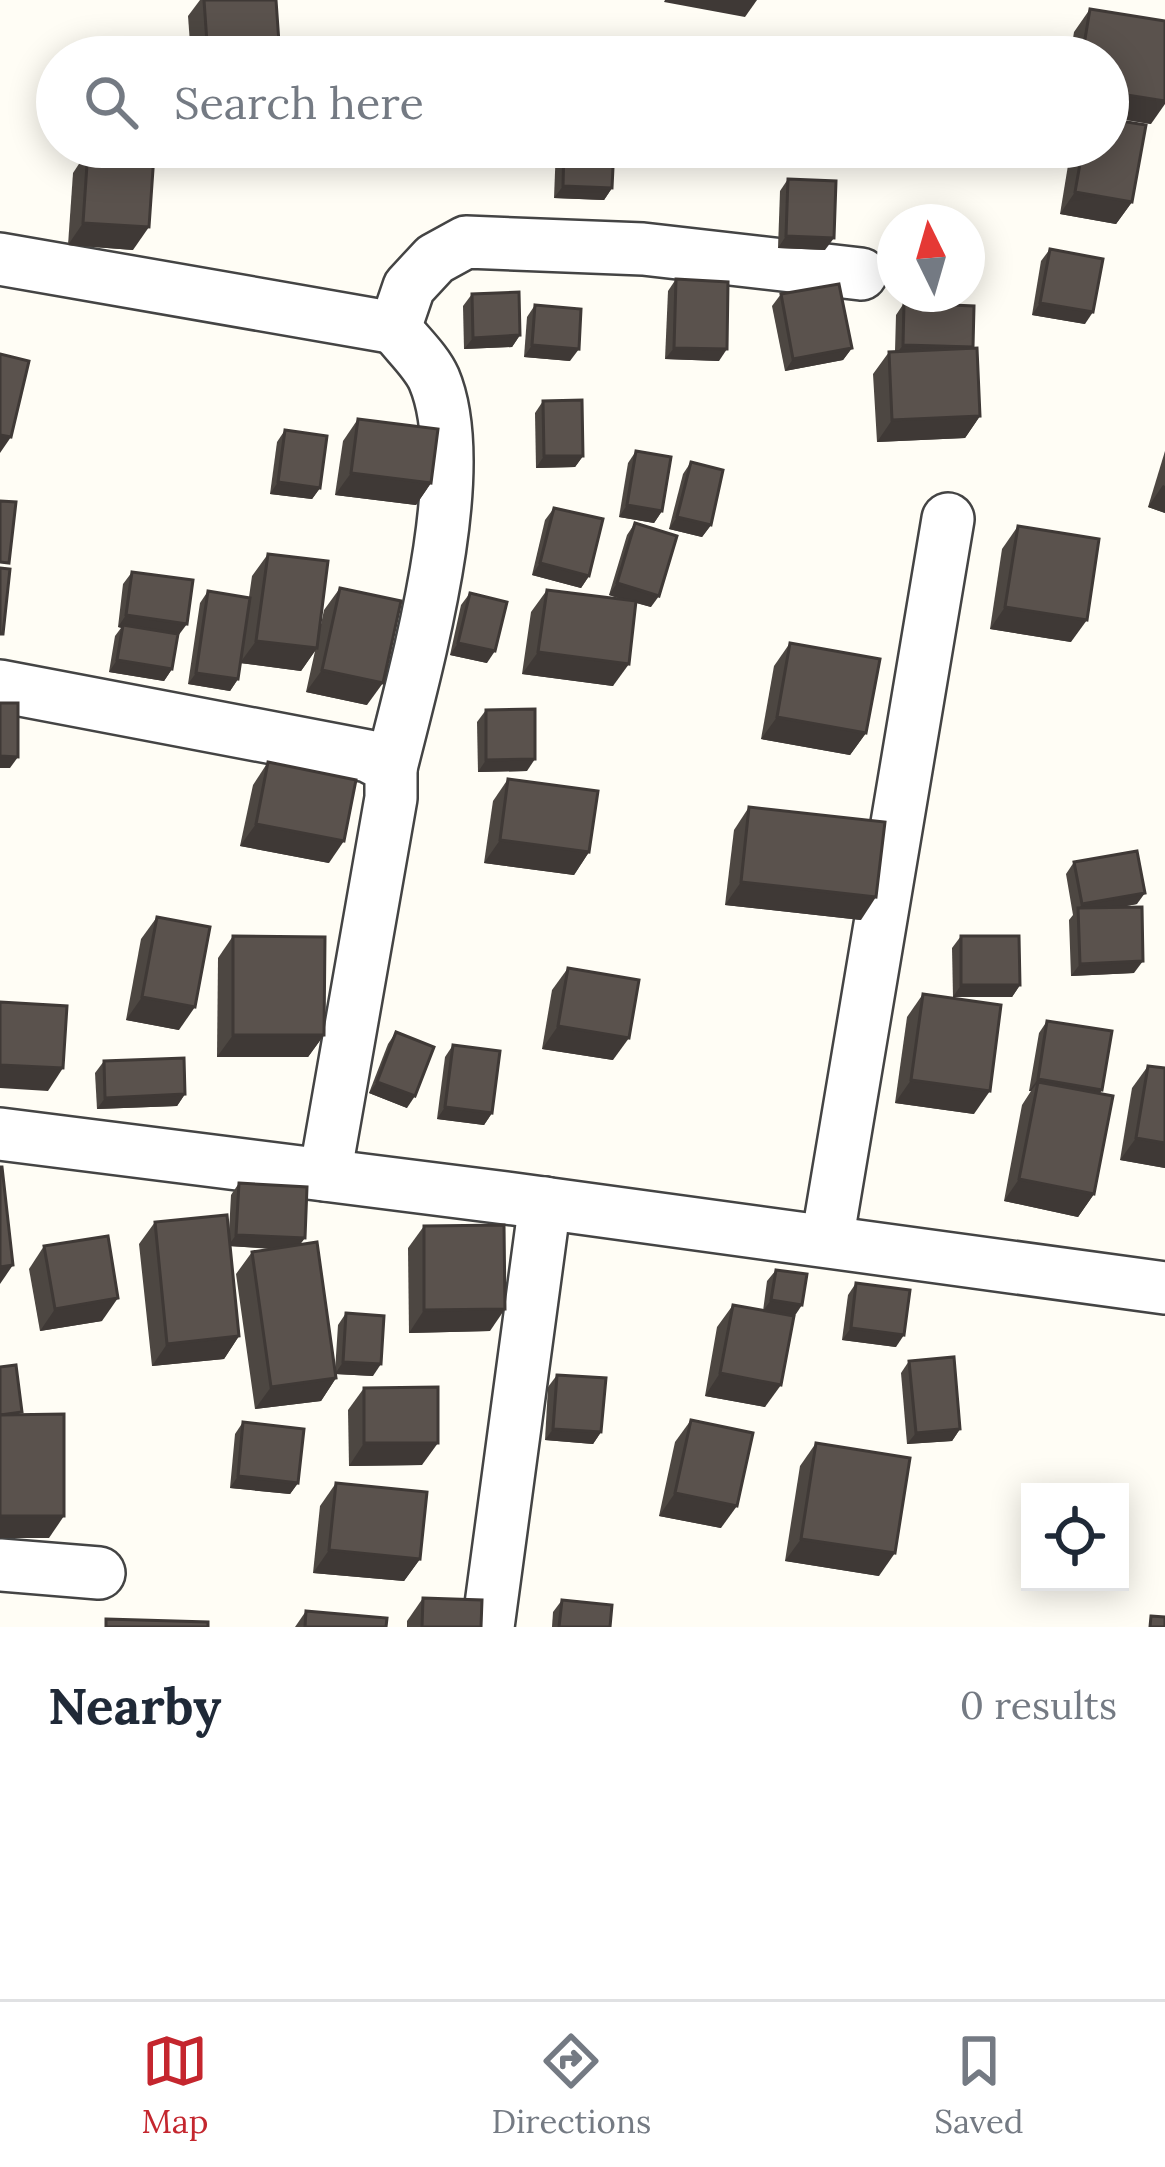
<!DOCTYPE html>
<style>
:root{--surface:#fff;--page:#f2f2f3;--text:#1f2937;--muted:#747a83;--line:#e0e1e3;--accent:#c4262e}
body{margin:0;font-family:Lora,serif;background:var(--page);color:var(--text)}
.controls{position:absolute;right:36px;bottom:36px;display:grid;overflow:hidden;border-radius:0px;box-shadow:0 6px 30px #0003}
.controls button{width:108px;height:108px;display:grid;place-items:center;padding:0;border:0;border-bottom:3px solid var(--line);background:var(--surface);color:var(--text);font:60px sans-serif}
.compass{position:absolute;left:877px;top:204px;width:108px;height:108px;border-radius:50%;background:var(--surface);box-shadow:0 6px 30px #0003;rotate:355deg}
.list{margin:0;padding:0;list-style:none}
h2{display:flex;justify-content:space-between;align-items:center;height:156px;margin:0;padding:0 48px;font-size:51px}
h2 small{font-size:39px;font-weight:400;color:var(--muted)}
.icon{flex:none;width:66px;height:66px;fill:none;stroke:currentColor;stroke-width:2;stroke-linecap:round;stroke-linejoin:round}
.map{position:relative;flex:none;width:1165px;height:1627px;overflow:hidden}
.search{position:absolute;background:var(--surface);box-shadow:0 6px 30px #0003;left:36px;right:36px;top:36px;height:132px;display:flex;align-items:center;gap:30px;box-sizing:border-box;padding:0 42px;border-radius:66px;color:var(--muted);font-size:45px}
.sheet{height:372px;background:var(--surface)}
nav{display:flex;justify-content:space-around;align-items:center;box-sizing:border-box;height:168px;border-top:3px solid var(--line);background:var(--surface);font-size:33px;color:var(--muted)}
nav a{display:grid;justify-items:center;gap:6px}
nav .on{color:var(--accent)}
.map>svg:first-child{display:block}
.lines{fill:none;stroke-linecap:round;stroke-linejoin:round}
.street-casing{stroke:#444;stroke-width:56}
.street{stroke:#fff;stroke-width:51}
.wall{fill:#4d4742}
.shaded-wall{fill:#3f3936}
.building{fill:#5a524d;stroke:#3f3936;stroke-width:3}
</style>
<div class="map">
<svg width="1165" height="1627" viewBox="0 0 1165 1627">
<rect width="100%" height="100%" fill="#fffdf5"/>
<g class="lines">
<g class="street-casing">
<g id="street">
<path d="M 0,259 L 395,328 L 409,287 L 435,259 L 466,242 L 643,249 L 861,274"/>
<path d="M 0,686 L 368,756 L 391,768 L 391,798 L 325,1175"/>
<path d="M 391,768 C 415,671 473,471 434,379 C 426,361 407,344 395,328"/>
<path d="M 0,1134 L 514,1199 L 1165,1288"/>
<path d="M 827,1241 L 948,519"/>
<path d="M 0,1565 L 99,1573"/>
<path d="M 488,1627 L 545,1203"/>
</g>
</g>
<use href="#street" class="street"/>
</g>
<g class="wall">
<path d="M 200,0 L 276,0 L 280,57 L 191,57 L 188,16 Z"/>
<path d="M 1090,9 L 1151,124 L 1108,117 L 1108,57 L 1070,57 L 1074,32 Z"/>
<path d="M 714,45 L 751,57 L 706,57 Z"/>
<path d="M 556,147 L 614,147 L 612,188 L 604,200 L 554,198 Z"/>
<path d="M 1071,147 L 1108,147 L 1132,202 L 1116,224 L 1060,214 Z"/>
<path d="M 88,150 L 133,250 L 68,245 L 73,173 Z"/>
<path d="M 788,179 L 825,250 L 778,248 L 780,191 Z"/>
<path d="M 1050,249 L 1085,324 L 1032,315 L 1041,261 Z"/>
<path d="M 676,279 L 719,361 L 665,359 L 668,291 Z"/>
<path d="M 472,294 L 520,335 L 512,347 L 464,349 L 463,306 Z"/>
<path d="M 781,294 L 852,348 L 843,360 L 785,371 L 772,306 Z"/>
<path d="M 904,303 L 973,348 L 980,416 L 965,438 L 877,442 L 873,374 L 889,352 L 895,351 L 896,315 Z"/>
<path d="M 535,305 L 570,361 L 524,357 L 527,317 Z"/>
<path d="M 543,401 L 583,456 L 575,467 L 536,468 L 535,413 Z"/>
<path d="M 358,419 L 431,483 L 416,505 L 335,495 L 343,441 Z"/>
<path d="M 285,430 L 320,488 L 312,499 L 270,494 L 277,442 Z"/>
<path d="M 636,451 L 662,511 L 654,523 L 619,517 L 628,463 Z"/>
<path d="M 1165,451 L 1165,513 L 1148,507 Z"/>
<path d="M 691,462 L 711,525 L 702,537 L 669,529 L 683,474 Z"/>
<path d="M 554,508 L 589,576 L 581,588 L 532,575 L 545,520 Z"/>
<path d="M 635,523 L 651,607 L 636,603 L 613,686 L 522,674 L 531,612 L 547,590 L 620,599 L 609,595 L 627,535 Z"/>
<path d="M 1018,526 L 1071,642 L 990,629 L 1002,549 Z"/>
<path d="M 268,554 L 319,634 L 324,610 L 340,588 L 367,705 L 306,692 L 315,651 L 301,671 L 240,663 L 238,679 L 230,691 L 188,684 L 200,603 L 208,591 L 249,597 L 252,576 Z"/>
<path d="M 132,572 L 178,636 L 172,669 L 164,681 L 109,672 L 115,636 L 121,628 L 118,627 L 123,584 Z"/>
<path d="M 470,593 L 487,663 L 450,655 L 461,605 Z"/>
<path d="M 790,643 L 866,733 L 850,755 L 761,739 L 774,666 Z"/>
<path d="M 486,710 L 527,771 L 478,772 L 477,722 Z"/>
<path d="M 268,762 L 329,863 L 240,846 L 253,785 Z"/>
<path d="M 508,779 L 589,852 L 574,875 L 484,863 L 493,801 Z"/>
<path d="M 749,807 L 861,920 L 725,905 L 734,830 Z"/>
<path d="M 1074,862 L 1137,904 L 1121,907 L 1134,973 L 1071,976 L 1069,920 L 1073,915 L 1066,874 Z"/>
<path d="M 157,917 L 179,1030 L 126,1020 L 141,939 Z"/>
<path d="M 233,936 L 324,1035 L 308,1057 L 217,1057 L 218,958 Z"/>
<path d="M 961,936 L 1020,985 L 1012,997 L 953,997 L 952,948 Z"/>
<path d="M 568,968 L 613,1060 L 542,1049 L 552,990 Z"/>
<path d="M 923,994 L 974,1114 L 895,1103 L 907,1017 Z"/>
<path d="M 1047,1021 L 1102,1090 L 1099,1094 L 1094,1194 L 1078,1217 L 1004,1201 L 1022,1105 L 1031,1091 L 1029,1091 L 1039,1033 Z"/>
<path d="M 396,1032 L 407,1108 L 369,1093 L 388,1044 Z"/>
<path d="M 453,1045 L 492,1113 L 484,1125 L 437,1119 L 445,1057 Z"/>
<path d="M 104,1061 L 185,1094 L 177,1106 L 97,1109 L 95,1073 Z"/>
<path d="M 1148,1066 L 1165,1068 L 1165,1168 L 1120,1160 L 1132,1088 Z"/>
<path d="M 239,1183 L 300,1245 L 335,1371 L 338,1325 L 346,1313 L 373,1376 L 336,1374 L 336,1378 L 321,1401 L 255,1409 L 236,1274 L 252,1252 L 272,1249 L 230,1246 L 239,1336 L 224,1359 L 152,1366 L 139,1244 L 155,1222 L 229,1232 L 231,1195 Z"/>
<path d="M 424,1226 L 490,1331 L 409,1333 L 408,1248 Z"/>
<path d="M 44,1246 L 102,1321 L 40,1331 L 29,1269 Z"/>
<path d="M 776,1270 L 794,1317 L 765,1407 L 705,1396 L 717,1327 L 733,1305 L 763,1311 L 767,1281 Z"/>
<path d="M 856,1283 L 896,1347 L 842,1340 L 848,1295 Z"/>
<path d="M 909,1361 L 960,1429 L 952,1441 L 907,1444 L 901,1373 Z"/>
<path d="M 557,1375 L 601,1432 L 593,1444 L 545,1440 L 548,1387 Z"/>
<path d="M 364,1388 L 422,1465 L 349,1466 L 348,1410 Z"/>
<path d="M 691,1420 L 721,1528 L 659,1516 L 675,1442 Z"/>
<path d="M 243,1422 L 298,1483 L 290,1494 L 230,1488 L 235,1434 Z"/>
<path d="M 816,1443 L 879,1576 L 785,1561 L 800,1466 Z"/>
<path d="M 336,1483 L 420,1559 L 404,1581 L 313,1573 L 320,1506 Z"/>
<path d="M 423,1598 L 481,1627 L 407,1627 L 407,1621 Z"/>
<path d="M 562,1600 L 610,1627 L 552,1627 L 553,1612 Z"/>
<path d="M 306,1611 L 386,1627 L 295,1627 Z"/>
</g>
<g class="shaded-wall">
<path d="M 665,0 L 757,0 L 745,17 L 664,2 Z"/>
<path d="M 1108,92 L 1165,101 L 1165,104 L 1151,124 L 1108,117 Z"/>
<path d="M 804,147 L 878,147 L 867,163 Z"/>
<path d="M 962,147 L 995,147 L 1014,153 L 1006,164 L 959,151 Z"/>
<path d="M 563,186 L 612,188 L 604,200 L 554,198 Z"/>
<path d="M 1075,192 L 1132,202 L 1116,224 L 1060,214 Z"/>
<path d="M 83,223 L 149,227 L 133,250 L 68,245 Z"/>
<path d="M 786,236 L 834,238 L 825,250 L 778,248 Z"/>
<path d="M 1040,303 L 1093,312 L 1085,324 L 1032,315 Z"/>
<path d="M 520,335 L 512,347 L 464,349 L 473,338 Z"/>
<path d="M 532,345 L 579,349 L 570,361 L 524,357 Z"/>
<path d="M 903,345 L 973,347 L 894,357 Z"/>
<path d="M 674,348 L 727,349 L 719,361 L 665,359 Z"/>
<path d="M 852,348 L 843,360 L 785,371 L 793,359 Z"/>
<path d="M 980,416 L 965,438 L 877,442 L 892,420 Z"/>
<path d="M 0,435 L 11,437 L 0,453 Z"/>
<path d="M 544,456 L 583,456 L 575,467 L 536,468 Z"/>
<path d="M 351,473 L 431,483 L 416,505 L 335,495 Z"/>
<path d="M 278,482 L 320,488 L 312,499 L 270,494 Z"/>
<path d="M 1163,485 L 1165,486 L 1165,513 L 1148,507 Z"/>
<path d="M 627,505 L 662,511 L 654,523 L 619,517 Z"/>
<path d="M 677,517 L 711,525 L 702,537 L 669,529 Z"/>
<path d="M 540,563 L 589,576 L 581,588 L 532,575 Z"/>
<path d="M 617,583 L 659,596 L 651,607 L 609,595 Z"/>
<path d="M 1005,607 L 1087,620 L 1071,642 L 990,629 Z"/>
<path d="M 126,615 L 187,624 L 178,636 L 118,627 Z"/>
<path d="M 256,641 L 317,648 L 301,671 L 240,663 Z"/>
<path d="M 458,643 L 495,651 L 487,663 L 450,655 Z"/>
<path d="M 538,652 L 629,664 L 613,686 L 522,674 Z"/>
<path d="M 117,660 L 172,669 L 164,681 L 109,672 Z"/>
<path d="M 322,670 L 383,683 L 367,705 L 306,692 Z"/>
<path d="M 196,673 L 238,679 L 230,691 L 188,684 Z"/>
<path d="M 777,717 L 866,733 L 850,755 L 761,739 Z"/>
<path d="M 0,756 L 18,757 L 10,768 L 0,768 Z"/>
<path d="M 535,759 L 527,771 L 478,772 L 486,760 Z"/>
<path d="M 256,824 L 344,841 L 329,863 L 240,846 Z"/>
<path d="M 500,840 L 589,852 L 574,875 L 484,863 Z"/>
<path d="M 741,882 L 876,897 L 861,920 L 725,905 Z"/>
<path d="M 1145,893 L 1137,904 L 1078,915 L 1078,910 L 1082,904 Z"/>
<path d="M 1143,961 L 1134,973 L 1071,976 L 1080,964 Z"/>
<path d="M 961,985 L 1020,985 L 1012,997 L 953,997 Z"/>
<path d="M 142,997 L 195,1007 L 179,1030 L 126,1020 Z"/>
<path d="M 558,1026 L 629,1038 L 613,1060 L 542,1049 Z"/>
<path d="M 233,1035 L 324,1035 L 308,1057 L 217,1057 Z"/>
<path d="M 0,1065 L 63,1068 L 48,1091 L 0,1088 Z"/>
<path d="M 1038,1079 L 1102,1090 L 1093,1101 L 1038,1082 L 1031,1091 L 1029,1091 Z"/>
<path d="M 911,1080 L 990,1091 L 974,1114 L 895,1103 Z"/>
<path d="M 377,1082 L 415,1096 L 407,1108 L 369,1093 Z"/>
<path d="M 185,1094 L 177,1106 L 97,1109 L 105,1098 Z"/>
<path d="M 445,1107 L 492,1113 L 484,1125 L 437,1119 Z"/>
<path d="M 1136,1138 L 1165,1143 L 1165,1168 L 1120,1160 Z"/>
<path d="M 1019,1179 L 1094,1194 L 1078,1217 L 1004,1201 Z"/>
<path d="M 236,1235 L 305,1238 L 296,1250 L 228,1246 Z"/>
<path d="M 13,1265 L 0,1284 L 0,1267 Z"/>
<path d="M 118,1298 L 102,1321 L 40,1331 L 55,1309 Z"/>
<path d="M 771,1300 L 802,1305 L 794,1317 L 763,1311 Z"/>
<path d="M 505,1309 L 490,1331 L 409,1333 L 424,1310 Z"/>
<path d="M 851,1328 L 904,1335 L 896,1347 L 842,1340 Z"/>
<path d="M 239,1336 L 224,1359 L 152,1366 L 167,1344 Z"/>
<path d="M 343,1362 L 381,1364 L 373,1376 L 335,1374 Z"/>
<path d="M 720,1373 L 781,1385 L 765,1407 L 705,1396 Z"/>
<path d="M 336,1378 L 321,1401 L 255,1409 L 271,1387 Z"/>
<path d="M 553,1429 L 601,1432 L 593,1444 L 545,1440 Z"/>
<path d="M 960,1429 L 952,1441 L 907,1444 L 916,1433 Z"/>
<path d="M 364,1443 L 438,1443 L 422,1465 L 349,1466 Z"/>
<path d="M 238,1476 L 298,1483 L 290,1494 L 230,1488 Z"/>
<path d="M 675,1493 L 737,1506 L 721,1528 L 659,1516 Z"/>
<path d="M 0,1516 L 64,1516 L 49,1538 L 0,1538 Z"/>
<path d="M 801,1539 L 895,1553 L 879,1576 L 785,1561 Z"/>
<path d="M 329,1550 L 420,1559 L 404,1581 L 313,1573 Z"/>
</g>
<g class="building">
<path d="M 204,0 L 276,0 L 280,57 L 208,57 Z"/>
<path d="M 1090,9 L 1165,21 L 1165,101 L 1108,92 L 1108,57 L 1082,57 Z"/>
<path d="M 749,42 L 751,57 L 715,57 L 714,45 Z"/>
<path d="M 1108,119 L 1146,125 L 1132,202 L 1075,192 L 1083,147 L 1108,147 Z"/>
<path d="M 564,147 L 614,147 L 612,188 L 563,186 Z"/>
<path d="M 995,147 L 1016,147 L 1014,153 Z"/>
<path d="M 88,150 L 154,155 L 149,227 L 83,223 Z"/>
<path d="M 788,179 L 836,181 L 834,238 L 786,236 Z"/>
<path d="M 1050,249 L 1103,259 L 1093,312 L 1040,303 Z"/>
<path d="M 676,279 L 728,282 L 727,349 L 674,348 Z"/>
<path d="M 839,284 L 852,348 L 793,359 L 781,294 Z"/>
<path d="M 519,292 L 520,335 L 473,338 L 472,294 Z"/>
<path d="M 904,303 L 974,306 L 973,347 L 903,345 Z"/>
<path d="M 535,305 L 581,309 L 579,349 L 532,345 Z"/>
<path d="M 977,348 L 980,416 L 892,420 L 889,352 Z"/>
<path d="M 0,354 L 29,361 L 11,437 L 0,435 Z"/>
<path d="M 582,400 L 583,456 L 544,456 L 543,401 Z"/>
<path d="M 358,419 L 438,429 L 431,483 L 351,473 Z"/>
<path d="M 285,430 L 327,436 L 320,488 L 278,482 Z"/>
<path d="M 636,451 L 671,457 L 662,511 L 627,505 Z"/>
<path d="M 691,462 L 723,470 L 711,525 L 677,517 Z"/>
<path d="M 0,501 L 16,502 L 9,563 L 0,562 Z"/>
<path d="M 554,508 L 603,519 L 589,576 L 540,563 Z"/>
<path d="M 635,523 L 677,536 L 659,596 L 617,583 Z"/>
<path d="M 1018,526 L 1099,539 L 1087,620 L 1005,607 Z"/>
<path d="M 268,554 L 328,561 L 317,648 L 256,641 Z"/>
<path d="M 0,568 L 10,569 L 3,634 L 0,634 Z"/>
<path d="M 132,572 L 193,580 L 187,624 L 126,615 Z"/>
<path d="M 340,588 L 401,601 L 383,683 L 322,670 Z"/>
<path d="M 547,590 L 636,601 L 629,664 L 538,652 Z"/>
<path d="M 208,591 L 250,598 L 238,679 L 196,673 Z"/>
<path d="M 470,593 L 507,602 L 495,651 L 458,643 Z"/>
<path d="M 123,625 L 178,634 L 172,669 L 117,660 Z"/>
<path d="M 790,643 L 880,659 L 866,733 L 777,717 Z"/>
<path d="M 0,703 L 18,703 L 18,757 L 0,756 Z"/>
<path d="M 535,709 L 535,759 L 486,760 L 486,710 Z"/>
<path d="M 268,762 L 356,780 L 344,841 L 256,824 Z"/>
<path d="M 508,779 L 598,791 L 589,852 L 500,840 Z"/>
<path d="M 749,807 L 885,822 L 876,897 L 741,882 Z"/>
<path d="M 1137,851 L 1145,893 L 1082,904 L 1074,862 Z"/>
<path d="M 1142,907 L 1143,961 L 1080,964 L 1078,908 Z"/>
<path d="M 157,917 L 210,927 L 195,1007 L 142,997 Z"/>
<path d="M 233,936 L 325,937 L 324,1035 L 233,1035 Z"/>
<path d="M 961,936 L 1019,936 L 1020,985 L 961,985 Z"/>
<path d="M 568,968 L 639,980 L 629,1038 L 558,1026 Z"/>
<path d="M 923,994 L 1001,1005 L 990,1091 L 911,1080 Z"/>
<path d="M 0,1002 L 67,1006 L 63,1068 L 0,1065 Z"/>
<path d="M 1047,1021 L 1112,1031 L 1102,1090 L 1038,1079 Z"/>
<path d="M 396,1032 L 434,1047 L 415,1096 L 377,1082 Z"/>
<path d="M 453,1045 L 500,1051 L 492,1113 L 445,1107 Z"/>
<path d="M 184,1058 L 185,1094 L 105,1098 L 104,1061 Z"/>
<path d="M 1148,1066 L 1165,1068 L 1165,1143 L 1136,1138 Z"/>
<path d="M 1038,1082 L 1113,1096 L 1094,1194 L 1019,1179 Z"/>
<path d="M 0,1167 L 2,1167 L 13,1265 L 0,1267 Z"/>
<path d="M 239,1183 L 307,1187 L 305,1238 L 236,1235 Z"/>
<path d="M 227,1215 L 239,1336 L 167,1344 L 155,1222 Z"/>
<path d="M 504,1225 L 505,1309 L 424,1310 L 424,1226 Z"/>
<path d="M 108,1236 L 118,1298 L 55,1309 L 44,1246 Z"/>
<path d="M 317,1242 L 336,1378 L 271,1387 L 252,1252 Z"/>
<path d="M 776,1270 L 807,1274 L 802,1305 L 771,1300 Z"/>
<path d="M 856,1283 L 910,1290 L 904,1335 L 851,1328 Z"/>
<path d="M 733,1305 L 794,1316 L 781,1385 L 720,1373 Z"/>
<path d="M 346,1313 L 384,1316 L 381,1364 L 343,1362 Z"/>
<path d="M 954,1357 L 960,1429 L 916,1433 L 909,1361 Z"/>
<path d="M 16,1365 L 22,1412 L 0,1415 L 0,1367 Z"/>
<path d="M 557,1375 L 606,1378 L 601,1432 L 553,1429 Z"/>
<path d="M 438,1387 L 438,1443 L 364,1443 L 364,1388 Z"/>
<path d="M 64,1414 L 64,1516 L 0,1516 L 0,1415 Z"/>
<path d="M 691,1420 L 753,1433 L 737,1506 L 675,1493 Z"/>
<path d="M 243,1422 L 304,1429 L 298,1483 L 238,1476 Z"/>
<path d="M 816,1443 L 910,1458 L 895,1553 L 801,1539 Z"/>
<path d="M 336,1483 L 427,1492 L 420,1559 L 329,1550 Z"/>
<path d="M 423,1598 L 482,1600 L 481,1627 L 422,1627 Z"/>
<path d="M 562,1600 L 612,1605 L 610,1627 L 559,1627 Z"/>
<path d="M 306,1611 L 387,1618 L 386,1627 L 305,1627 Z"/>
<path d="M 1151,1616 L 1165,1617 L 1165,1627 L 1150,1627 Z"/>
<path d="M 106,1619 L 208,1622 L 208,1627 L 106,1627 Z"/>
</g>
</svg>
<div class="controls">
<button><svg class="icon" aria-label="locate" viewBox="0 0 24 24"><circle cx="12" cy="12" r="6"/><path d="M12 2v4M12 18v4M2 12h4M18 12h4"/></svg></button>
</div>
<svg class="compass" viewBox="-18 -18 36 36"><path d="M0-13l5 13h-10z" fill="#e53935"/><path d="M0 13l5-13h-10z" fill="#747a83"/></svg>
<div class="search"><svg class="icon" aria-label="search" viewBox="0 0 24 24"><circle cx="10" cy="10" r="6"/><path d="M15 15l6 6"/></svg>Search here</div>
</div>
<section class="sheet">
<h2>Nearby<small>0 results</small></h2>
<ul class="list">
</ul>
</section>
<nav>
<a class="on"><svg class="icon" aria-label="map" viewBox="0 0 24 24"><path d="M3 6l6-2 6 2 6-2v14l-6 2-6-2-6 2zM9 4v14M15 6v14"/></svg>Map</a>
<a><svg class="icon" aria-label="directions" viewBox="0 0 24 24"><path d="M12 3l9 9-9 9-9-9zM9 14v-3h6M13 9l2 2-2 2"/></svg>Directions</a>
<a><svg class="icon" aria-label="saved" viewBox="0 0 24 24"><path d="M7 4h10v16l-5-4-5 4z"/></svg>Saved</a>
</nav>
